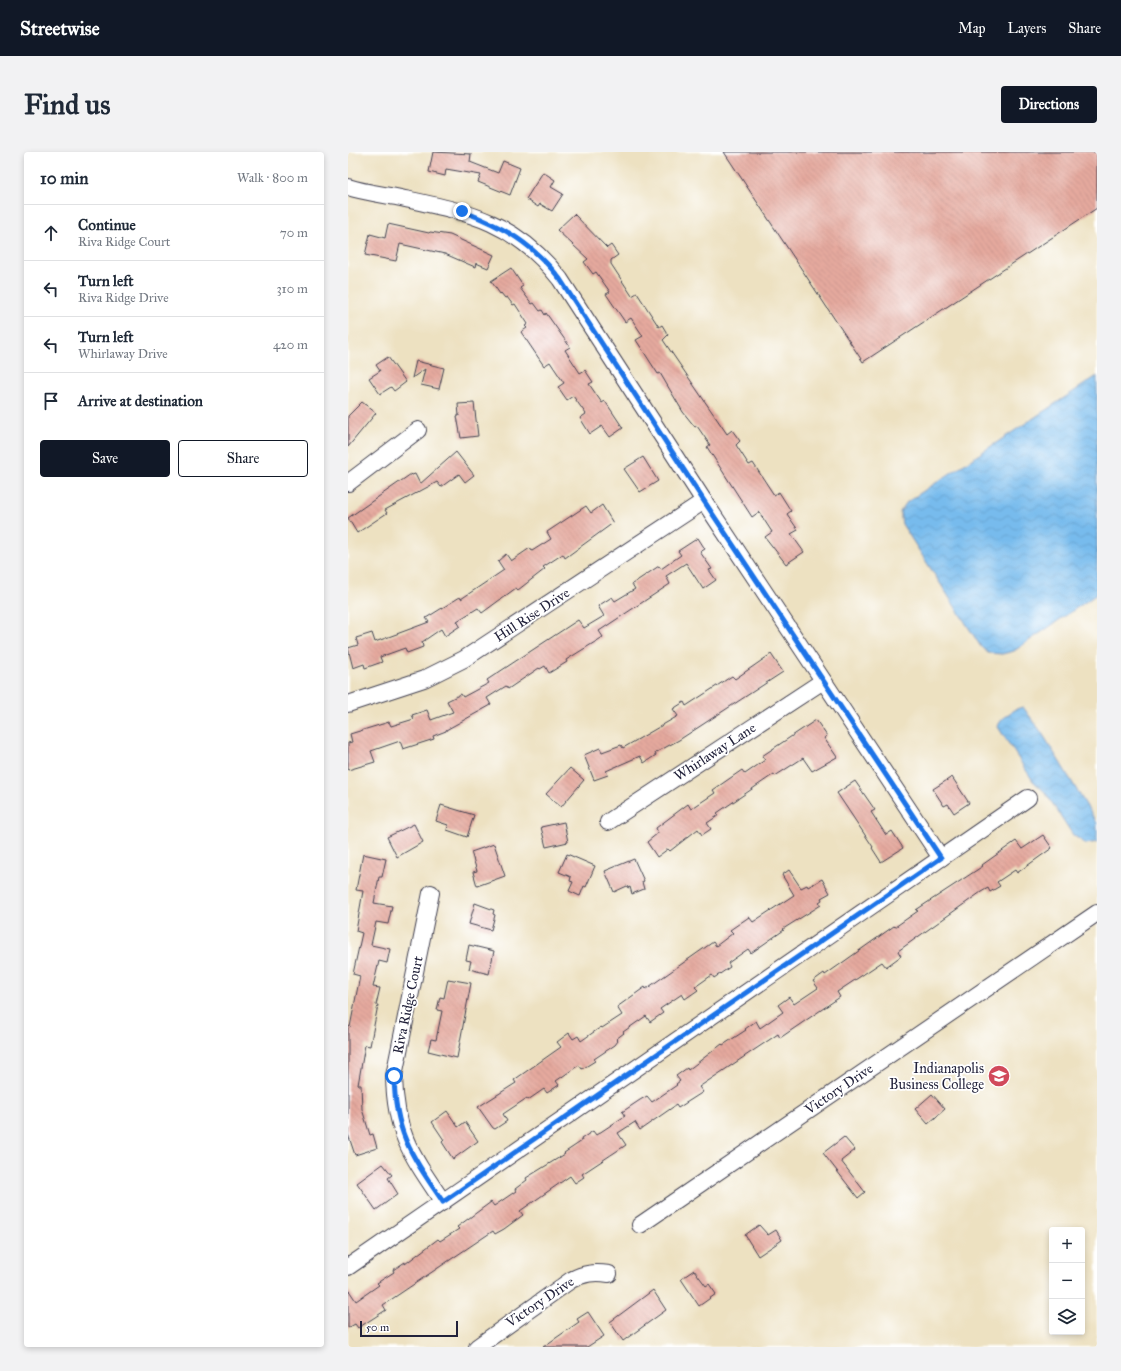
<!DOCTYPE html>
<meta charset="utf-8">
<style>
:root{--surface:#fff;--page:#f2f2f3;--text:#1f2937;--muted:#747a83;--line:#e0e1e3;--accent:#111827}
body{margin:0;font-family:"IM FELL Great Primer",serif;background:var(--page);color:var(--text)}
.controls{position:absolute;right:12px;bottom:12px;display:grid;overflow:hidden;border-radius:4px;box-shadow:0 2px 6px #0003}
.controls button{width:36px;height:36px;display:grid;place-items:center;padding:0;border:0;border-bottom:1px solid var(--line);background:var(--surface);color:var(--text);font:20px sans-serif}
.scale{position:absolute;left:12px;bottom:10px;width:98px;box-sizing:border-box;padding-left:4px;border:2px solid #22223b;border-top:0;font-size:11px;line-height:14px;white-space:nowrap;color:#22223b;-webkit-text-stroke:3px #fff;paint-order:stroke}
.stop{position:absolute;width:12px;height:12px;margin:-9px;border:3px solid #1a73e8;border-radius:50%;background:#fff}
.stop.end{background:#1a73e8;border-color:#fff;box-shadow:0 1px 4px #0008}
.list{margin:0;padding:0;list-style:none}
h2{display:flex;justify-content:space-between;align-items:center;height:52px;margin:0;padding:0 16px;font-size:17px}
h2 small{font-size:13px;font-weight:400;color:var(--muted)}
.list li{display:grid;grid-template-columns:26px 1fr auto;gap:12px;align-items:center;box-sizing:border-box;height:56px;padding:0 16px;border-top:1px solid var(--line)}
.list b{display:block;font-size:15px;white-space:nowrap}
.list p{margin:0;font-size:13px;white-space:nowrap;color:var(--muted)}
.list em{font-size:13px;font-style:normal;color:var(--muted)}
.actions{display:flex;gap:8px;padding:12px 16px}
.actions a{flex:1;padding:9px 0;border:1px solid var(--accent);border-radius:4px;text-align:center;font-size:14px;color:var(--accent)}
.actions .main{background:var(--accent);color:#fff}
.icon{flex:none;width:22px;height:22px;fill:none;stroke:currentColor;stroke-width:2;stroke-linecap:round;stroke-linejoin:round}
.map{position:relative;flex:none;width:749px;height:1195px;overflow:hidden;border-radius:4px}
header{display:flex;align-items:center;gap:24px;box-sizing:border-box;height:56px;padding:0 20px;background:var(--accent);color:#fff}
header strong{font-size:19px}
nav{display:flex;gap:22px;margin-inline-start:auto;font-size:14px}
.intro{display:flex;align-items:center;justify-content:space-between;box-sizing:border-box;height:96px;padding:0 24px}
h1{margin:0;font-size:28px}
.button{padding:10px 18px;border-radius:4px;background:var(--accent);color:#fff;font-size:14px;font-weight:700}
main{display:flex;gap:24px;padding:0 24px}
aside{flex:1;background:var(--surface);border-radius:4px;box-shadow:0 2px 6px #0003}
.map>svg:first-child{display:block}
.water{fill:url(#water-waves);stroke:#4c6e94}
.building{fill:url(#building-back-hatch)}
.lines{fill:none;stroke-linecap:round;stroke-linejoin:round}
.minor-casing{stroke:#403f4f;stroke-width:18}
.minor{stroke:#fff;stroke-width:16}
.route{stroke:#1a73e8;stroke-width:5}
.labels{text-anchor:middle;dominant-baseline:central;stroke-width:3.5;stroke-linejoin:round;paint-order:stroke}
.street-label{font-size:14px;fill:#22223b;stroke:#fff}
.poi-label{font-size:14px;fill:#22223b;stroke:#fff;text-anchor:end}
</style>
<header>
<strong>Streetwise</strong>
<nav><a>Map</a><a>Layers</a><a>Share</a></nav>
</header>
<div class="intro"><h1>Find us</h1><a class="button">Directions</a></div>
<main>
<aside>
<h2>10 min<small>Walk · 800 m</small></h2>
<ul class="list">
<li><svg class="icon" aria-label="ahead" viewBox="0 0 24 24"><path d="M12 20V5M6 11l6-6 6 6"/></svg><div><b>Continue</b><p>Riva Ridge Court</p></div><em>70 m</em></li>
<li><svg class="icon" aria-label="left" viewBox="0 0 24 24"><path d="M17 20v-9H6M10 6l-5 5 5 5"/></svg><div><b>Turn left</b><p>Riva Ridge Drive</p></div><em>310 m</em></li>
<li><svg class="icon" aria-label="left" viewBox="0 0 24 24"><path d="M17 20v-9H6M10 6l-5 5 5 5"/></svg><div><b>Turn left</b><p>Whirlaway Drive</p></div><em>420 m</em></li>
<li><svg class="icon" aria-label="arrive" viewBox="0 0 24 24"><path d="M6 21V4h12l-3 4 3 4H6"/></svg><div><b>Arrive at destination</b></div></li>
</ul>
<div class="actions"><a class="main">Save</a><a>Share</a></div>
</aside>
<div class="map">
<svg width="749" height="1195" viewBox="0 0 749 1195">
<defs>
<pattern id="water-waves" width="16" height="10" patternUnits="userSpaceOnUse"><rect width="16" height="10" fill="#77bbed"/><path d="M0 5q4-4 8 0t8 0" fill="none" stroke="#67a0cc"/></pattern>
<pattern id="building-back-hatch" width="6" height="6" patternUnits="userSpaceOnUse"><rect width="6" height="6" fill="#e5a99e"/><path d="M-1 5l2 2M0 0l6 6M5-1l2 2" fill="none" stroke="#c49189"/></pattern>
</defs>
<rect width="100%" height="100%" fill="#fff"/>
<filter id="ink" filterUnits="userSpaceOnUse"><feTurbulence type="fractalNoise" baseFrequency=".025" numOctaves="2"/><feDisplacementMap in="SourceGraphic" scale="8" xChannelSelector="R" yChannelSelector="G"/><feConvolveMatrix kernelMatrix="1 2 1 2 8 2 1 2 1" color-interpolation-filters="sRGB"/></filter>
<filter id="wash" filterUnits="userSpaceOnUse"><feTurbulence type="fractalNoise" baseFrequency=".012" numOctaves="4" result="noise"/><feDisplacementMap in="SourceGraphic" scale="16" xChannelSelector="R" yChannelSelector="G"/><feGaussianBlur stdDeviation="0.9" result="paint"/><feColorMatrix in="noise" values="0 0 0 0 0 0 0 0 0 0 0 0 0 0 0 0 0 1.4 0 .05"/><feComposite in="paint" operator="in"/></filter>
<g filter="url(#wash)">
<rect width="100%" height="100%" fill="#ede1c1"/>
<g class="water">
<path d="M 749,224 L 749,442 L 666,499 L 654,502 L 640,501 L 633,495 L 554,372 L 552,360 L 559,350 Z"/>
<path d="M 675,555 L 694,581 L 749,671 L 749,690 L 738,692 L 725,683 L 697,640 L 685,629 L 650,575 C 651,567 667,556 675,555 Z"/>
</g>
<g id="blocks">
<g class="building">
<path d="M 85,0 L 123,2 L 122,10 L 150,21 L 155,9 L 172,16 L 162,43 L 130,30 L 133,23 L 98,17 L 97,24 L 81,20 Z"/>
<path d="M 376,0 L 749,0 L 749,56 L 515,210 Z"/>
<path d="M 195,20 L 207,28 L 203,35 L 215,42 L 204,59 L 192,52 L 190,55 L 178,47 Z"/>
<path d="M 226,62 L 259,96 L 263,93 L 270,103 L 263,108 L 263,112 L 284,144 L 289,141 L 311,175 L 314,173 L 320,183 L 315,188 L 379,282 L 384,278 L 392,289 L 388,293 L 401,313 L 405,311 L 426,343 L 431,340 L 443,359 L 439,362 L 450,378 L 443,382 L 456,400 L 438,412 L 417,385 L 424,380 L 411,360 L 404,365 L 359,295 L 362,293 L 349,274 L 347,275 L 335,260 L 312,221 L 310,222 L 301,208 L 288,188 L 295,184 L 283,166 L 277,170 L 258,142 L 262,140 L 248,120 L 245,122 L 236,110 L 240,107 L 209,78 Z"/>
<path d="M 40,72 L 81,81 L 82,80 L 102,83 L 146,103 L 140,116 L 128,111 L 127,115 L 97,102 L 52,92 L 48,109 L 17,103 L 22,82 L 37,86 Z"/>
<path d="M 163,116 L 175,134 L 172,136 L 184,152 L 186,151 L 192,159 L 194,158 L 197,163 L 198,161 L 222,195 L 217,198 L 232,221 L 237,218 L 245,230 L 241,232 L 254,251 L 257,249 L 275,276 L 262,285 L 254,274 L 242,282 L 232,266 L 238,262 L 225,244 L 219,248 L 210,235 L 216,231 L 202,210 L 196,214 L 173,180 L 179,176 L 177,174 L 180,172 L 167,152 L 165,153 L 159,145 L 157,146 L 153,141 L 152,142 L 143,129 Z"/>
<path d="M 40,205 L 58,230 L 46,239 L 43,235 L 32,242 L 21,226 L 32,219 L 28,213 Z"/>
<path d="M 68,209 L 96,216 L 91,237 L 73,233 L 77,217 L 64,226 Z"/>
<path d="M 14,250 L 28,261 L 0,295 L 0,264 Z"/>
<path d="M 126,251 L 130,284 L 113,286 L 109,264 L 111,264 L 110,252 Z"/>
<path d="M 108,300 L 126,323 L 117,330 L 111,322 L 93,335 L 89,330 L 37,358 L 39,361 L 9,381 L 0,366 L 63,322 L 64,323 L 67,322 L 72,332 Z"/>
<path d="M 295,305 L 310,329 L 292,340 L 276,317 Z"/>
<path d="M 254,353 L 265,371 L 217,406 L 215,402 L 195,415 L 197,417 L 170,438 L 168,436 L 134,461 L 130,456 L 109,469 L 112,474 L 97,484 L 93,477 L 74,490 L 75,495 L 59,501 L 57,496 L 32,505 L 34,510 L 17,516 L 16,512 L 5,516 L 0,496 L 10,493 L 8,486 L 24,481 L 27,490 L 81,470 L 78,466 L 112,445 L 113,447 L 156,418 L 150,409 L 158,402 L 163,409 L 182,396 L 184,399 L 203,387 L 199,380 L 238,354 L 243,361 Z"/>
<path d="M 350,386 L 357,397 L 352,400 L 364,417 L 361,418 L 368,428 L 355,437 L 338,411 L 318,424 L 322,432 L 251,479 L 255,485 L 218,508 L 219,510 L 201,521 L 197,514 L 192,517 L 191,516 L 160,537 L 158,534 L 139,546 L 143,553 L 98,578 L 98,579 L 85,584 L 86,587 L 55,597 L 52,589 L 23,599 L 27,610 L 0,618 L 0,591 L 4,590 L 2,582 L 41,570 L 43,574 L 66,567 L 64,563 L 79,558 L 83,568 L 105,560 L 99,549 L 113,542 L 115,545 L 141,531 L 139,528 L 230,468 L 236,476 L 256,464 L 250,454 L 264,445 L 267,449 L 287,437 L 284,432 L 311,414 L 313,417 L 333,403 L 330,399 Z"/>
<path d="M 423,502 L 435,520 L 331,588 L 307,601 L 308,603 L 296,611 L 292,604 L 258,619 L 260,623 L 246,628 L 236,603 L 252,596 L 254,600 L 273,593 L 275,596 L 330,564 L 325,557 L 336,550 L 338,554 L 384,524 L 387,527 Z"/>
<path d="M 468,568 L 479,584 L 476,586 L 489,605 L 464,619 L 455,606 L 427,624 L 426,622 L 369,661 L 371,663 L 359,671 L 363,677 L 354,683 L 350,677 L 322,699 L 320,697 L 309,705 L 299,690 L 310,681 L 308,676 L 340,652 L 343,657 L 367,641 L 365,638 L 394,618 L 397,622 L 417,608 L 414,604 Z"/>
<path d="M 222,616 L 236,628 L 213,655 L 198,642 Z"/>
<path d="M 604,625 L 621,651 L 606,661 L 600,652 L 596,654 L 585,637 Z"/>
<path d="M 507,629 L 527,658 L 523,660 L 538,683 L 544,679 L 555,696 L 533,710 L 524,696 L 525,695 L 489,641 Z"/>
<path d="M 93,653 L 126,663 L 119,685 L 99,678 L 100,673 L 88,669 Z"/>
<path d="M 216,670 L 220,690 L 198,695 L 193,675 Z"/>
<path d="M 66,672 L 75,690 L 49,705 L 39,685 Z"/>
<path d="M 695,683 L 704,696 L 669,721 L 667,718 L 649,730 L 652,734 L 642,740 L 640,736 L 633,740 L 550,799 L 553,804 L 538,815 L 534,810 L 489,840 L 492,845 L 432,886 L 430,882 L 351,935 L 355,940 L 330,956 L 328,953 L 292,978 L 287,970 L 270,981 L 278,993 L 234,1022 L 236,1025 L 227,1031 L 222,1024 L 172,1059 L 175,1063 L 156,1077 L 147,1082 L 145,1079 L 35,1153 L 38,1158 L 10,1176 L 7,1172 L 0,1176 L 0,1137 L 8,1149 L 31,1133 L 29,1131 L 46,1120 L 45,1118 L 57,1110 L 57,1112 L 90,1087 L 92,1089 L 111,1077 L 109,1075 L 143,1050 L 146,1054 L 168,1039 L 167,1037 L 179,1028 L 178,1026 L 217,1002 L 216,1001 L 234,989 L 233,987 L 245,979 L 248,983 L 277,964 L 274,960 L 292,948 L 299,944 L 304,950 L 329,933 L 328,932 L 332,929 L 328,924 L 339,916 L 340,918 L 374,892 L 375,893 L 398,878 L 397,877 L 408,869 L 412,876 L 435,860 L 430,853 L 441,845 L 446,852 L 470,836 L 465,829 L 476,821 L 477,823 L 546,774 L 547,775 L 570,759 L 568,758 L 635,714 L 634,713 L 668,689 L 674,697 Z"/>
<path d="M 146,692 L 157,724 L 129,734 L 125,720 L 129,719 L 123,700 Z"/>
<path d="M 15,702 L 38,707 L 34,725 L 31,725 L 26,751 L 44,754 L 40,772 L 28,770 L 23,793 L 42,797 L 39,811 L 31,809 L 25,835 L 32,836 L 28,853 L 30,853 L 22,894 L 17,893 L 10,933 L 13,933 L 14,957 L 22,983 L 25,982 L 29,996 L 7,1003 L 0,982 L 0,874 L 2,875 L 12,824 L 5,822 L 14,781 L 8,779 L 15,739 L 8,738 Z"/>
<path d="M 219,702 L 247,714 L 238,735 L 236,734 L 232,744 L 221,739 L 225,730 L 222,729 L 223,725 L 211,720 Z"/>
<path d="M 286,707 L 296,729 L 294,730 L 296,737 L 284,742 L 282,735 L 280,736 L 279,734 L 266,740 L 257,719 Z"/>
<path d="M 441,718 L 453,736 L 459,733 L 460,735 L 474,727 L 482,741 L 473,746 L 474,748 L 471,750 L 473,753 L 435,777 L 436,778 L 403,801 L 400,797 L 380,811 L 382,815 L 366,826 L 364,823 L 347,835 L 350,838 L 337,847 L 334,842 L 312,857 L 315,861 L 302,870 L 298,864 L 275,880 L 276,881 L 268,887 L 270,889 L 267,893 L 246,907 L 247,909 L 234,917 L 231,913 L 208,929 L 211,933 L 199,941 L 196,937 L 180,948 L 179,946 L 155,962 L 159,969 L 147,977 L 145,976 L 130,955 L 168,931 L 166,928 L 213,895 L 209,890 L 221,881 L 225,887 L 230,884 L 233,889 L 253,875 L 254,876 L 274,863 L 269,855 L 297,835 L 298,837 L 365,790 L 368,794 L 385,781 L 382,778 L 401,765 L 405,770 L 446,743 L 434,723 Z"/>
<path d="M 127,751 L 146,758 L 145,762 L 147,763 L 143,778 L 121,772 Z"/>
<path d="M 121,793 L 146,799 L 141,822 L 121,817 L 123,809 L 118,808 Z"/>
<path d="M 100,827 L 123,831 L 109,906 L 80,899 L 83,887 L 88,888 L 94,859 L 89,858 L 92,845 L 96,846 Z"/>
<path d="M 584,942 L 597,957 L 580,972 L 567,957 Z"/>
<path d="M 99,959 L 110,975 L 117,970 L 130,989 L 105,1007 L 94,990 L 96,988 L 84,970 Z"/>
<path d="M 496,985 L 507,998 L 493,1009 L 517,1040 L 510,1046 L 475,1001 Z"/>
<path d="M 35,1012 L 44,1023 L 40,1026 L 50,1042 L 28,1058 L 9,1031 Z"/>
<path d="M 411,1073 L 420,1083 L 428,1078 L 434,1088 L 410,1104 L 397,1083 Z"/>
<path d="M 346,1118 L 358,1134 L 361,1132 L 368,1142 L 351,1154 L 333,1127 Z"/>
<path d="M 305,1138 L 318,1158 L 275,1189 L 262,1170 Z"/>
<path d="M 240,1160 L 256,1184 L 239,1195 L 195,1195 L 231,1170 L 229,1167 Z"/>
</g>
</g>
</g>
<g filter="url(#ink)">
<use href="#blocks" fill-opacity="0" stroke="#403f4f" stroke-width="1"/>
<g class="lines">
<g class="minor-casing">
<g id="minor">
<path d="M 0,35 C 15,40 32,42 48,45 C 118,60 165,67 212,127 L 356,349 L 593,706"/>
<path d="M 0,331 L 70,278"/>
<path d="M 0,552 L 76,527 L 116,507 L 356,349"/>
<path d="M 260,670 L 475,529"/>
<path d="M 83,741 L 46,924 C 47,982 64,1004 95,1050"/>
<path d="M 292,1073 L 749,761"/>
<path d="M 0,1115 L 680,646"/>
<path d="M 129,1195 L 223,1128 C 236,1121 246,1120 261,1122"/>
</g>
</g>
<use href="#minor" class="minor"/>
</g>
</g>
<g class="lines" filter="url(#ink)">
<path class="route" d="M 46,924 C 47,982 64,1004 95,1050 L 593,706 L 356,349 L 212,127 C 184,91 156,75 114,59"/>
</g>
<defs>
<g id="school-disc" transform="scale(1.15)"><circle r="9.5" fill="#d1495b" stroke="#fff"/><path d="M0-5L7-2L0 1L-7-2ZM-4 1L0 2.5L4 1V4Q0 6-4 4Z" fill="#fff"/></g>
</defs>
<g fill-rule="evenodd">
<use href="#school-disc" x="651" y="924"/>
</g>
<g class="labels">
<g class="street-label">
<text transform="translate(184 463) rotate(-33)">Hill Rise Drive</text>
<text transform="translate(367 600) rotate(-33)">Whirlaway Lane</text>
<text transform="translate(60 853) rotate(-78)">Riva Ridge Court</text>
<text transform="translate(491 937) rotate(-34)">Victory Drive</text>
<text transform="translate(192 1150) rotate(-34)">Victory Drive</text>
</g>
<g class="poi-label">
<text x="636" y="916">Indianapolis<tspan x="636" dy="16">Business College</tspan></text>
</g>
</g>
</svg>
<div class="controls">
<button>+</button>
<button>−</button>
<button><svg class="icon" aria-label="layers" viewBox="0 0 24 24"><path d="M12 4l9 5-9 5-9-5zM3 14l9 5 9-5"/></svg></button>
</div>
<div class="scale">50 m</div>
<div class="stop" style="left:46px;top:924px"></div>
<div class="stop end" style="left:114px;top:59px"></div>
</div>
</main>
